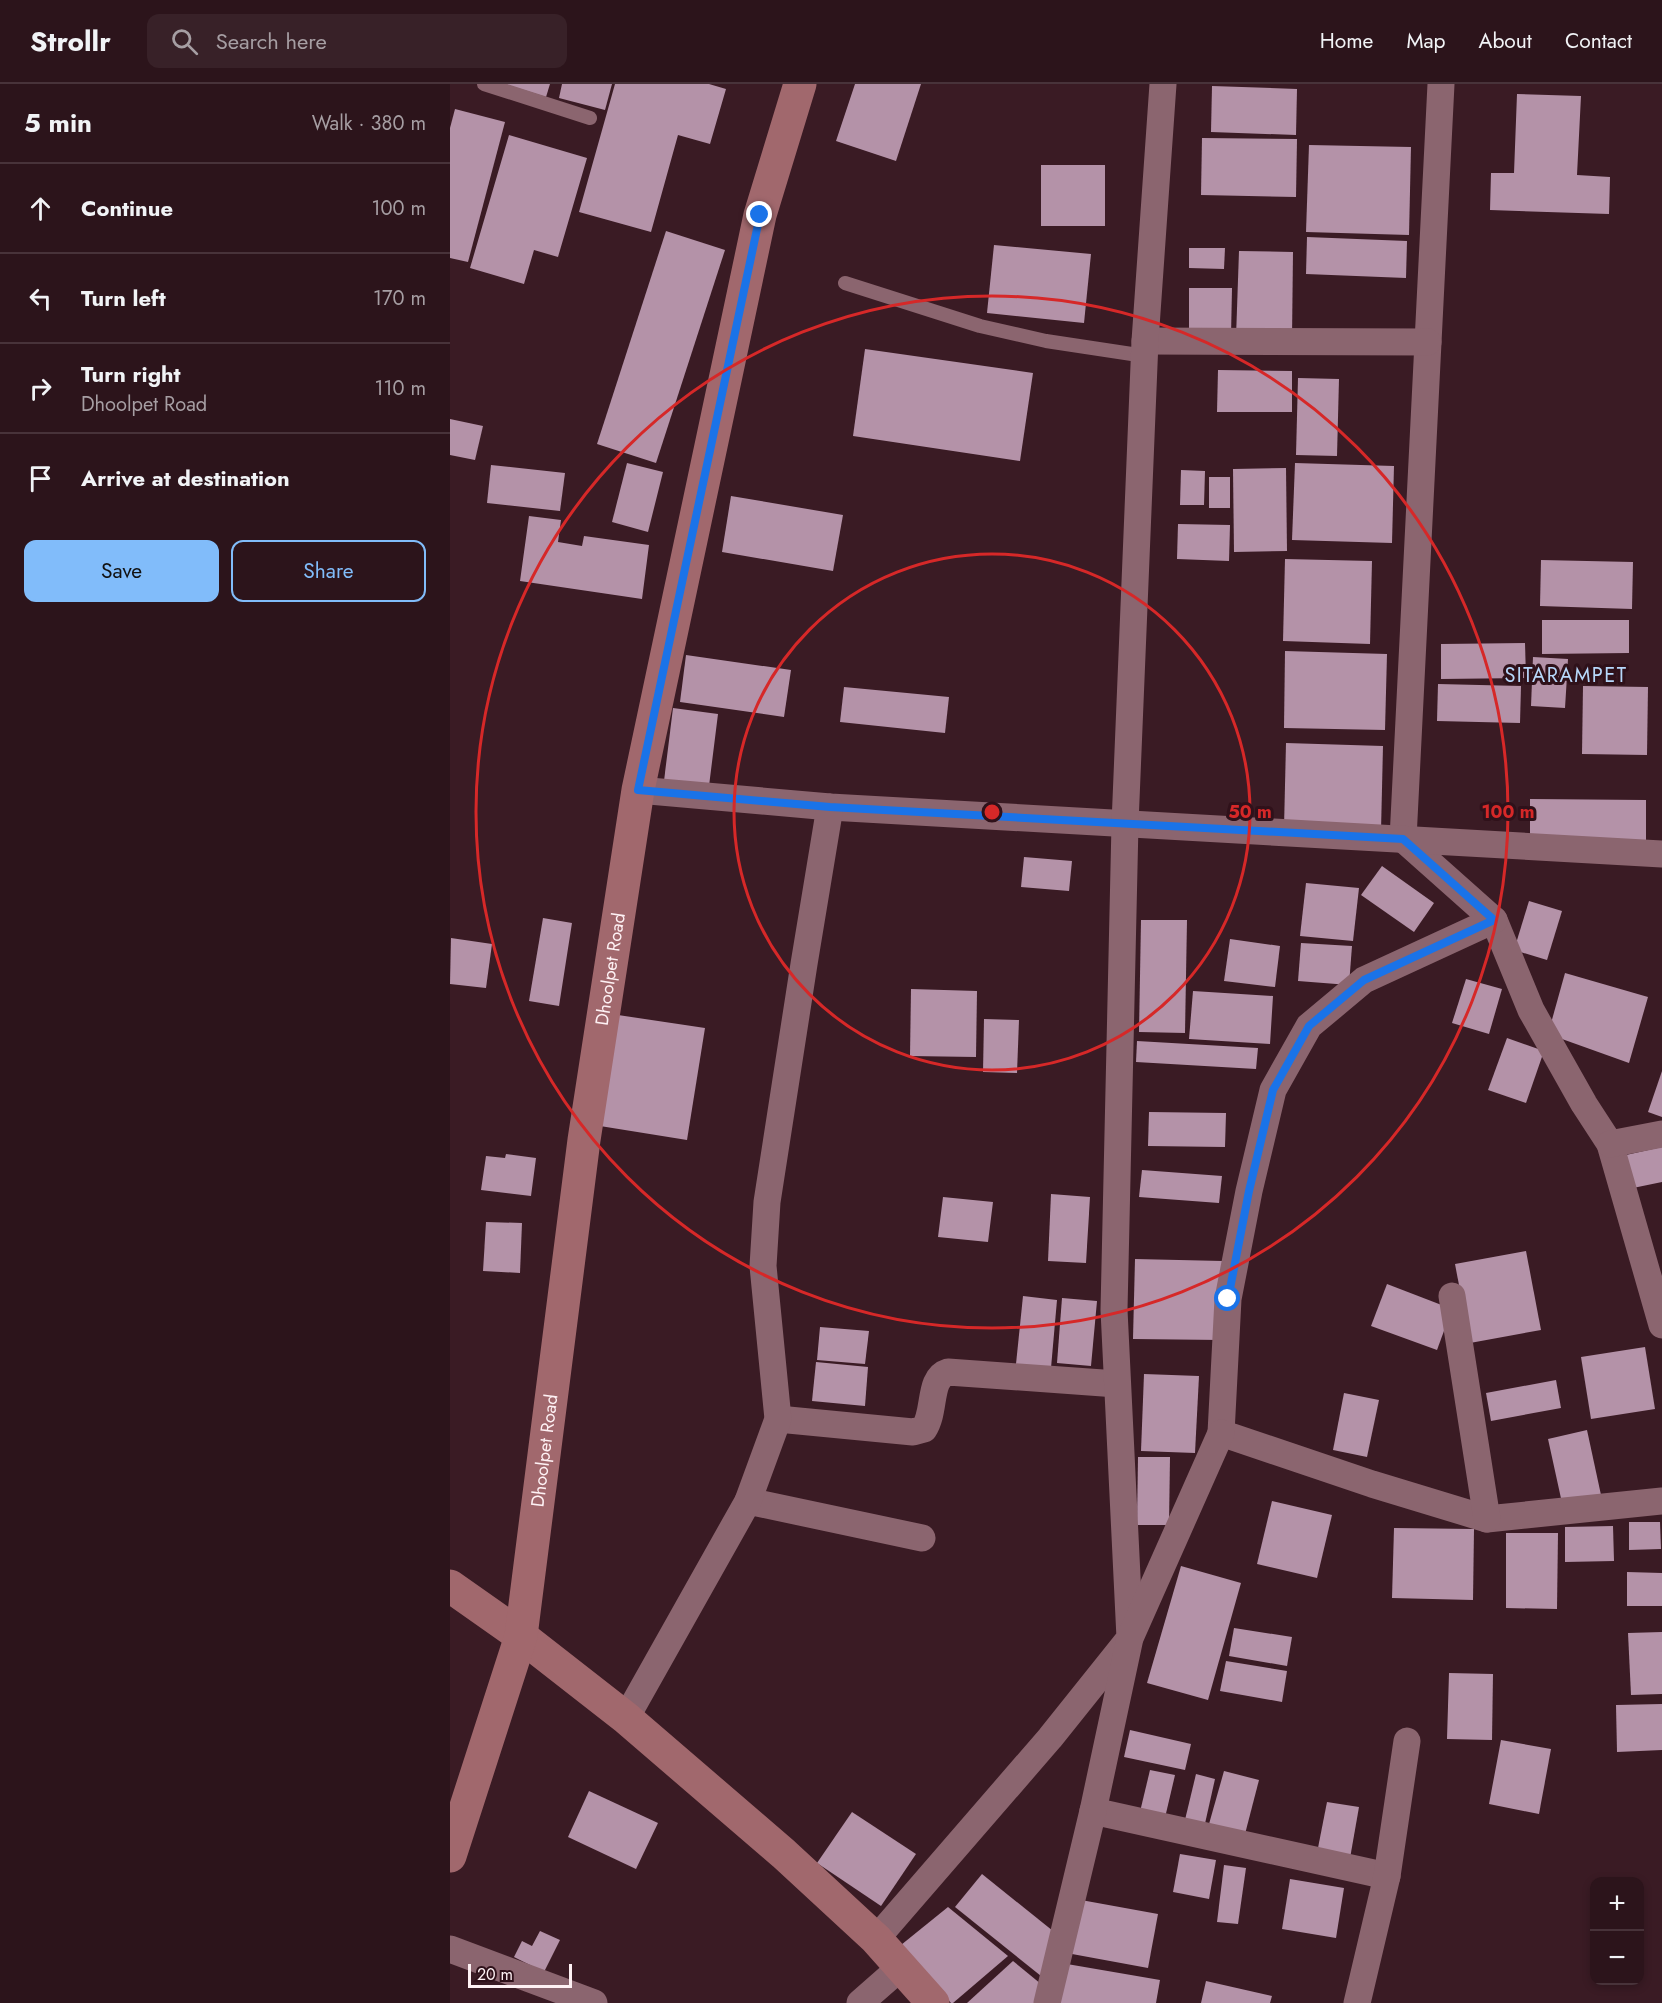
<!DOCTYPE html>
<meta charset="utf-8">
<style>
:root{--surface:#2c141b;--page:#382128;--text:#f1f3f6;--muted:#a69ea3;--line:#48333a;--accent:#81bcfa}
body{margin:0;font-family:Jost,sans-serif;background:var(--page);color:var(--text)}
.controls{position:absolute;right:18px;bottom:18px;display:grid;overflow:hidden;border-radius:12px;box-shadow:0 3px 9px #0003}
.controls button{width:54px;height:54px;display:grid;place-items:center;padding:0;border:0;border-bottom:2px solid var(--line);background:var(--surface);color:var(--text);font:30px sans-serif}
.scale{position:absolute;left:18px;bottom:15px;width:104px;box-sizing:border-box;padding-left:6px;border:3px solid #fef1f4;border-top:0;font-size:16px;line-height:21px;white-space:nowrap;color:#fef1f4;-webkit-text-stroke:4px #2f111a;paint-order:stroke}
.stop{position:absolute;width:18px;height:18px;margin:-14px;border:4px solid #1a73e8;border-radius:50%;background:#fff}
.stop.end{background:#1a73e8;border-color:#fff;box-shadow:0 2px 6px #0008}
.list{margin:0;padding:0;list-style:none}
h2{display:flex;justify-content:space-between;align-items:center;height:78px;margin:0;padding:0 24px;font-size:26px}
h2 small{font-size:20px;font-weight:400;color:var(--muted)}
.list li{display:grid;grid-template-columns:39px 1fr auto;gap:18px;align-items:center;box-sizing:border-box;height:90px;padding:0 24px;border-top:2px solid var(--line)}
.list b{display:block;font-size:22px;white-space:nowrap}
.list p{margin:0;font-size:20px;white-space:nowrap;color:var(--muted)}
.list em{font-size:20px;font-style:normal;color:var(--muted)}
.actions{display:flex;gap:12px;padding:18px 24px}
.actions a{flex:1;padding:14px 0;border:2px solid var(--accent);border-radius:12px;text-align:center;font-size:21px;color:var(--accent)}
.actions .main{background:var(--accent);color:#111}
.icon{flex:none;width:33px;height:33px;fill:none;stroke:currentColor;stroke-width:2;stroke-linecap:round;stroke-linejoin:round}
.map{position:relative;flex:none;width:1212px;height:1919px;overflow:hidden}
header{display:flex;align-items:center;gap:36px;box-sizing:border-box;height:84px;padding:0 30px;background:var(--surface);border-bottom:2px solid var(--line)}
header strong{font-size:28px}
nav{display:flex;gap:33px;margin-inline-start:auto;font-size:21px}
.search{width:420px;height:54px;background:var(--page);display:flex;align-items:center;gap:15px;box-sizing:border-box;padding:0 21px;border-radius:12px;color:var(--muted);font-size:22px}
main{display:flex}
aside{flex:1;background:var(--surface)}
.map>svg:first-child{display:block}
.building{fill:#b492a8}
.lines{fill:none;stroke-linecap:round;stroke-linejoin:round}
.lane{stroke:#8b656f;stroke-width:14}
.street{stroke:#8b656f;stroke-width:27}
.secondary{stroke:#a1686d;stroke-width:33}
.route{stroke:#1a73e8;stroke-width:8}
.ring{fill:none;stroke:#d62828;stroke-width:3}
.labels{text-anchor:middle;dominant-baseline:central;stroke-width:6;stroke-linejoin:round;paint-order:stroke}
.street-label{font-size:18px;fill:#fef1f4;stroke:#2f111a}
.neighbourhood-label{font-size:20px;letter-spacing:1.5px;fill:#b7d8fb;stroke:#2f111a}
.centre{fill:#d62828;stroke:#2f111a;stroke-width:3}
.ring-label{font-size:18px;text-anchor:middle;font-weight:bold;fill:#d62828;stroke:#2f111a;stroke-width:6;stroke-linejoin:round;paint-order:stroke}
</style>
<header>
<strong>Strollr</strong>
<div class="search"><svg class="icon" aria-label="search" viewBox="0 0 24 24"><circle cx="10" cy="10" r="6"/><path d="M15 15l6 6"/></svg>Search here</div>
<nav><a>Home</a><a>Map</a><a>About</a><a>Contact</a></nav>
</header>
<main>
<aside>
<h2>5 min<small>Walk · 380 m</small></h2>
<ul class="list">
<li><svg class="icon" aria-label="ahead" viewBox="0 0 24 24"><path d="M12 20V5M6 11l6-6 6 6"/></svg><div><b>Continue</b></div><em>100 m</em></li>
<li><svg class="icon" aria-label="left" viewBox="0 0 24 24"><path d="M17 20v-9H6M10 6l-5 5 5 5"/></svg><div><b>Turn left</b></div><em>170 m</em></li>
<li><svg class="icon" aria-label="right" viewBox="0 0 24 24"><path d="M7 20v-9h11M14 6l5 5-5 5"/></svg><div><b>Turn right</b><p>Dhoolpet Road</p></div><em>110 m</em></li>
<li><svg class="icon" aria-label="arrive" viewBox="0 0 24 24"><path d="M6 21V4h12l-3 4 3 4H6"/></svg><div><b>Arrive at destination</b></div></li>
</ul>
<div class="actions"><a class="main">Save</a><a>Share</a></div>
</aside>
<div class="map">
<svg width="1212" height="1919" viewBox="0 0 1212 1919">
<rect width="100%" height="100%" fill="#3a1b24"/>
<g class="building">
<path d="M 55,0 L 100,0 L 96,13 Z"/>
<path d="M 112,0 L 162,0 L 155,26 L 109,14 Z"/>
<path d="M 165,0 L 259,0 L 276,5 L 260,60 L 228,51 L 201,148 L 129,128 Z"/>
<path d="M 405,0 L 471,0 L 446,77 L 386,57 Z"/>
<path d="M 762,2 L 847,5 L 846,51 L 761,48 Z"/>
<path d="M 1067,10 L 1131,12 L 1127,91 L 1160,93 L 1159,130 L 1040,126 L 1041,89 L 1064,89 Z"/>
<path d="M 5,25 L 55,38 L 18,178 L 0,174 L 0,44 Z"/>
<path d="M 59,51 L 137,74 L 108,173 L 84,166 L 74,200 L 20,184 Z"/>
<path d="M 752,54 L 847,55 L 846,113 L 751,111 Z"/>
<path d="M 859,61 L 961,63 L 959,151 L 856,148 Z"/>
<rect x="591" y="81" width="64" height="61"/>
<path d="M 216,147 L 275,166 L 206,379 L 147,360 Z"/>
<path d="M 857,153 L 957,157 L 956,194 L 856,190 Z"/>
<path d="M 544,161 L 641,170 L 634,239 L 537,229 Z"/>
<path d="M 739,164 L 775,164 L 774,185 L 739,184 Z"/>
<path d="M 789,167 L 843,168 L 842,255 L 786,254 Z"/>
<path d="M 739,204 L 782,204 L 781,252 L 739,252 Z"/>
<path d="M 415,265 L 583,289 L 570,377 L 403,352 Z"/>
<path d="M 768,286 L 842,287 L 842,328 L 767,328 Z"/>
<path d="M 848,294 L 889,295 L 887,372 L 846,371 Z"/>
<path d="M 0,335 L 33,342 L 25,376 L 0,371 Z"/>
<path d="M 177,379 L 213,388 L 198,448 L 162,438 Z"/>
<path d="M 845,379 L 944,382 L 942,459 L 842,456 Z"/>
<path d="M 41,381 L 115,389 L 110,427 L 37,419 Z"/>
<path d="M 836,384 L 837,467 L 784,468 L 783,385 Z"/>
<path d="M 731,386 L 755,387 L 754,421 L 730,421 Z"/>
<rect x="759" y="393" width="21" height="31"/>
<path d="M 281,412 L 393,431 L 383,487 L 272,468 Z"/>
<path d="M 79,432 L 111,436 L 108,458 L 132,462 L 134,452 L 199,461 L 192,515 L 70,497 Z"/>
<path d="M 728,440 L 780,441 L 779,477 L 727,475 Z"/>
<path d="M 835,475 L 922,477 L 920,560 L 833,557 Z"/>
<path d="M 1091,476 L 1183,478 L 1182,525 L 1090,522 Z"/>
<path d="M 1092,536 L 1179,536 L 1179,569 L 1092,570 Z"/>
<path d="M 1075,559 L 1076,594 L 991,595 L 991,560 Z"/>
<path d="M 835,567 L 937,570 L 935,646 L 834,644 Z"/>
<path d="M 236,571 L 341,586 L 334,633 L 230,618 Z"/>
<path d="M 1083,573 L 1118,575 L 1115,624 L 1081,622 Z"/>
<path d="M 988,600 L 1071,602 L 1070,639 L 987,637 Z"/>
<path d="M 1133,602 L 1198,603 L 1197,671 L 1132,670 Z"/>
<path d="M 394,603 L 499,613 L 495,649 L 390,638 Z"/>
<path d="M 223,624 L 268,630 L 258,710 L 213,705 Z"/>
<path d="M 836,659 L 933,662 L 931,747 L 834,744 Z"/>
<path d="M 1080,715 L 1196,716 L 1196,763 L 1080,762 Z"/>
<path d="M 574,773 L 622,777 L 619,807 L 571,803 Z"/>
<path d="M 932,782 L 984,819 L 964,848 L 911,811 Z"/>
<path d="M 856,799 L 909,804 L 903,857 L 850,852 Z"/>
<path d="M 1079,817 L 1112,827 L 1097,876 L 1064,866 Z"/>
<path d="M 93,834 L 122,839 L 109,922 L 79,917 Z"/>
<path d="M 691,836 L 737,836 L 735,949 L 689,948 Z"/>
<path d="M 1,854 L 42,860 L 36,904 L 0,900 Z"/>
<path d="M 780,855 L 830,862 L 825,903 L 774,897 Z"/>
<path d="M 851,859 L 902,862 L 899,901 L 848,897 Z"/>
<path d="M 1115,889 L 1198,913 L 1179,979 L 1098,950 Z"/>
<path d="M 1016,895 L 1052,905 L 1039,950 L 1002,939 Z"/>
<path d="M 461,905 L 527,907 L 526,973 L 460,972 Z"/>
<path d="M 743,907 L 823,912 L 820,960 L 739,955 Z"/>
<path d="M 168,931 L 255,944 L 237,1056 L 150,1042 Z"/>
<path d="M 534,935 L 569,936 L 567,989 L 533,988 Z"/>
<path d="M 1057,954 L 1094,967 L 1076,1019 L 1038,1006 Z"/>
<path d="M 687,957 L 808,964 L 806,985 L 686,978 Z"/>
<path d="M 1212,987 L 1212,1033 L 1198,1028 Z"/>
<path d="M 699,1028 L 776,1029 L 775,1063 L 698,1062 Z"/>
<path d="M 1212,1063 L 1212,1098 L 1183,1104 L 1176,1071 Z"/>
<path d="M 56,1070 L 86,1074 L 81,1112 L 31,1106 L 36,1072 L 55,1074 Z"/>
<path d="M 692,1086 L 772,1092 L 769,1119 L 689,1113 Z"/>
<path d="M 601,1110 L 640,1113 L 636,1179 L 598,1177 Z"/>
<path d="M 493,1113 L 543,1118 L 538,1158 L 488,1153 Z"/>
<path d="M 36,1138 L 72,1139 L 70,1189 L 33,1187 Z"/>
<path d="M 1076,1167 L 1091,1246 L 1020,1259 L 1005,1180 Z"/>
<path d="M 685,1175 L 773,1177 L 771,1256 L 683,1255 Z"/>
<path d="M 937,1200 L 1002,1225 L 987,1266 L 921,1242 Z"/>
<path d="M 573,1212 L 607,1216 L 601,1284 L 566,1280 Z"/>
<path d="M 612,1214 L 647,1217 L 641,1282 L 607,1279 Z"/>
<path d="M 370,1243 L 419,1247 L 415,1280 L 367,1276 Z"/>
<path d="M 1195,1263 L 1205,1325 L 1141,1335 L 1131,1273 Z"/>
<path d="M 366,1278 L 418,1283 L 415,1322 L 362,1317 Z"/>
<path d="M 694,1290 L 749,1292 L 745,1369 L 691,1367 Z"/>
<path d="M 1106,1296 L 1111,1324 L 1041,1337 L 1036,1309 Z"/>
<path d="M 894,1309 L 929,1316 L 917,1373 L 883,1366 Z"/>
<path d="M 1137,1346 L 1151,1411 L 1112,1419 L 1098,1355 Z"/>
<path d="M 688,1373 L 720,1373 L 719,1441 L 687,1441 Z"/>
<path d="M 822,1417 L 882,1431 L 867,1494 L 807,1480 Z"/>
<path d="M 1179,1438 L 1210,1438 L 1211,1465 L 1179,1466 Z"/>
<path d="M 1163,1442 L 1164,1477 L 1115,1478 L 1115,1443 Z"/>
<path d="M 944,1444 L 1024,1445 L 1023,1516 L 942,1514 Z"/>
<path d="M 1056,1449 L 1108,1449 L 1107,1525 L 1056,1524 Z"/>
<path d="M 731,1482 L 791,1499 L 758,1616 L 697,1599 Z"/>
<path d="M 1177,1488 L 1212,1489 L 1212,1522 L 1177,1522 Z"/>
<path d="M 784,1544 L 842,1553 L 837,1582 L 779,1572 Z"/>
<path d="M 1212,1548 L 1212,1610 L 1181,1611 L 1178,1549 Z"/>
<path d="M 776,1577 L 837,1587 L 832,1618 L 770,1607 Z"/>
<path d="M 999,1589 L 1043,1590 L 1042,1656 L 997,1655 Z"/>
<path d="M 1212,1620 L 1212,1666 L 1167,1668 L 1166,1621 Z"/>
<path d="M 680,1646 L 741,1660 L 735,1686 L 674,1673 Z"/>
<path d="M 1051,1656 L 1101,1665 L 1089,1730 L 1039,1720 Z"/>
<path d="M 700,1686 L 725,1691 L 714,1738 L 689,1732 Z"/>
<path d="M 774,1687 L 809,1696 L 795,1750 L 759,1740 Z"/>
<path d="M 746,1690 L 765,1695 L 754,1744 L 734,1740 Z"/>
<path d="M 139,1707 L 208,1739 L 186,1785 L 118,1753 Z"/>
<path d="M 877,1718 L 909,1723 L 899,1780 L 866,1774 Z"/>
<path d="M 402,1728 L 466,1770 L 431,1822 L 367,1779 Z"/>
<path d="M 730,1770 L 766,1776 L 759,1815 L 723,1808 Z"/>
<path d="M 774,1781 L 796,1784 L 788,1840 L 767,1838 Z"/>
<path d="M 532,1790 L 608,1851 L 591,1892 L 505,1823 Z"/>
<path d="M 840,1795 L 894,1804 L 886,1854 L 832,1845 Z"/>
<path d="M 631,1816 L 708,1830 L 698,1884 L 622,1870 Z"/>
<path d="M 498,1823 L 558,1872 L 503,1919 L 501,1919 L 451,1861 Z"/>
<path d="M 90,1847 L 110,1856 L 94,1888 L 64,1873 L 72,1857 L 82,1862 Z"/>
<path d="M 563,1877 L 591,1900 L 585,1919 L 517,1919 Z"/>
<path d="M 617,1880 L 710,1896 L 706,1919 L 609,1919 Z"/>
<path d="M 756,1897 L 822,1912 L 820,1919 L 751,1919 Z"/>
</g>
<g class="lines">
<g class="lane">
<path d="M 34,0 L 140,34"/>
<path d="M 395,199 L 530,242 L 596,257 L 695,272"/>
</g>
<g class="street">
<path d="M 991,0 L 953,755 L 1044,836 L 1081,926 L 1134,1020 L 1160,1060 L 1212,1241"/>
<path d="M 695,257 L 978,258"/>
<path d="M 188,706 L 380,723 L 1212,770"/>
<path d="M 1044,836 L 914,896 L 859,942 L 823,1006 L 799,1107 L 778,1215 L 771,1349 L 922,1400 L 1037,1435 L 1212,1417"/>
<path d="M 1160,1060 L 1212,1050"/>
<path d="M 1002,1212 L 1037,1435"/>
<path d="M 328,1335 L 463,1348 L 474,1345 C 486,1327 478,1294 498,1288 L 667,1300"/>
<path d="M 298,1417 L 472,1454"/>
<path d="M 176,1634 L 298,1417 L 328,1335 L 313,1182 L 317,1118 L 354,880 L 380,723"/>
<path d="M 643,1727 L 937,1792"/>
<path d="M 426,1855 L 600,1654 L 680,1554 L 664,1226 L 675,740 L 695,257 L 713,0"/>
<path d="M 0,1865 L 144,1919"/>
<path d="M 410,1919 L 451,1883"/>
<path d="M 597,1919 L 643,1727 L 680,1554 L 771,1349"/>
<path d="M 907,1919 L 937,1792 L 957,1657"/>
</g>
<g class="secondary">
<path d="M 0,1502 L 71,1552 L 176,1634 L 334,1770 L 426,1855 L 483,1919"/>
<path id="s1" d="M 0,1772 L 71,1552 L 134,1056 L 188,706 L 310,131 L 350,0"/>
</g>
</g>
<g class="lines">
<path class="route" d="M 310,131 L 188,706 L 380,723 L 953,755 L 1044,836 L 914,896 L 859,942 L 823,1006 L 799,1107 L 778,1215"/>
</g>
<g class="ring">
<circle cx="542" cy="728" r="258"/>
<circle cx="542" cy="728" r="516"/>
</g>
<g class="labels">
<g class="street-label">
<text stroke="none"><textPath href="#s1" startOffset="904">Dhoolpet Road</textPath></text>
<text stroke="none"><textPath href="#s1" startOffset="418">Dhoolpet Road</textPath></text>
</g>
<g class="neighbourhood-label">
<text x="1116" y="591">SITARAMPET</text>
</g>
</g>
<circle cx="542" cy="728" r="9" class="centre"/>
<g class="ring-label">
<text x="800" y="734">50 m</text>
<text x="1058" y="734">100 m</text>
</g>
</svg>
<div class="controls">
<button>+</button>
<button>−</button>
</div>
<div class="scale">20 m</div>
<div class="stop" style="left:778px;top:1215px"></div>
<div class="stop end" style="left:310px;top:131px"></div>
</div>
</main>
